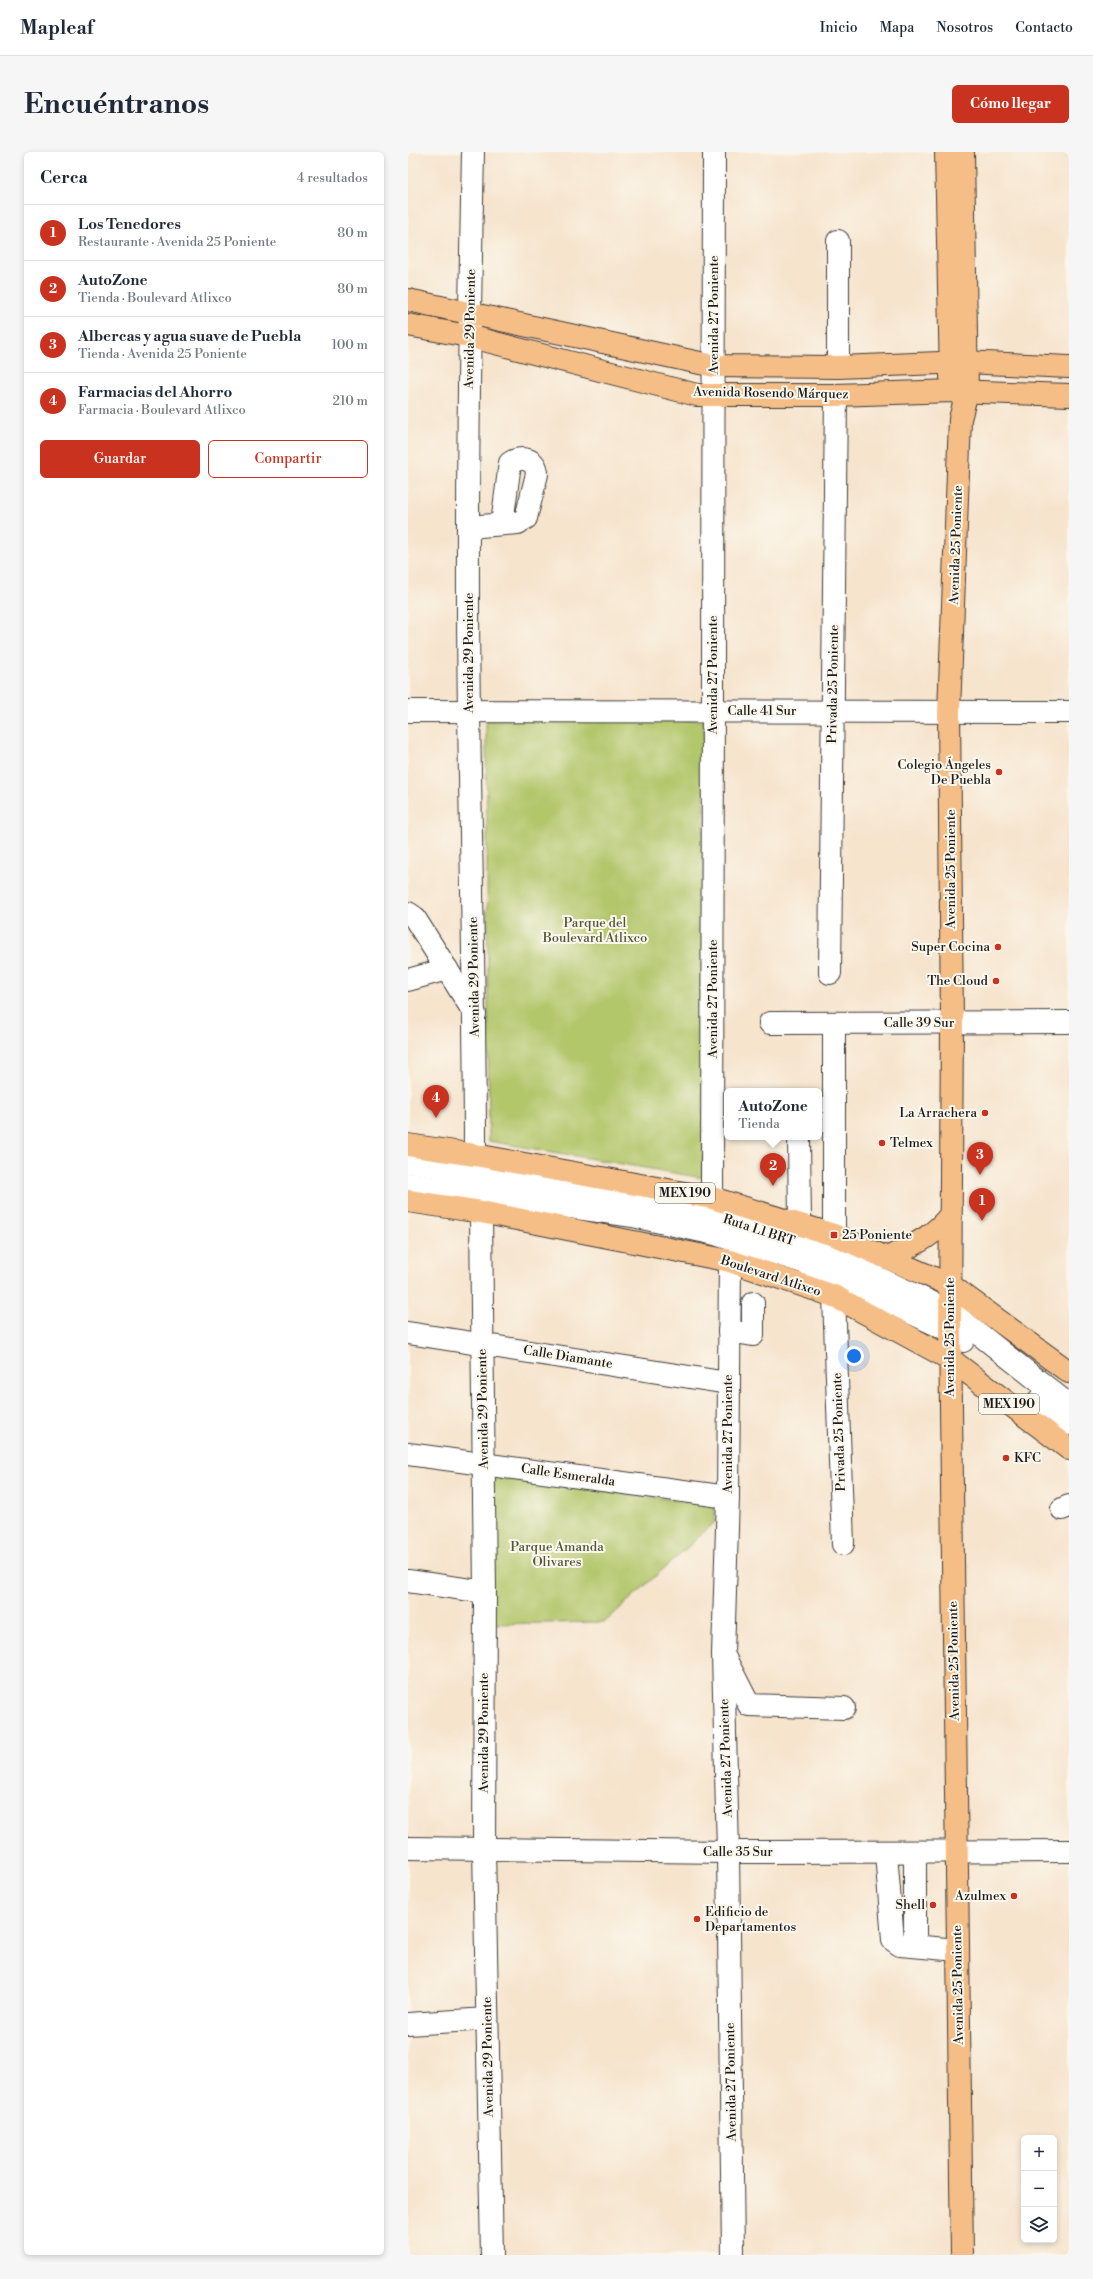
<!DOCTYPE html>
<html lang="es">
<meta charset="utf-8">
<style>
:root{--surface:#fff;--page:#f6f6f7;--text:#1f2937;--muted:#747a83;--line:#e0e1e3;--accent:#c8321e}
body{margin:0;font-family:"Libre Bodoni",serif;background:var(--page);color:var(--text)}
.controls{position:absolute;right:12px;bottom:12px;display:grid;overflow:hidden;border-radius:6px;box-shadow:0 2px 6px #0003}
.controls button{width:36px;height:36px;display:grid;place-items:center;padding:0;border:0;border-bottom:1px solid var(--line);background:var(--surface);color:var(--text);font:20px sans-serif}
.you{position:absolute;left:446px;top:1204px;width:14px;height:14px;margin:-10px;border:3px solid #fff;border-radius:50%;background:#1a73e8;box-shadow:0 0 0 6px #1a73e833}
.badge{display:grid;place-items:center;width:26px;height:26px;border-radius:50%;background:var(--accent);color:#fff;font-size:13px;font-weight:700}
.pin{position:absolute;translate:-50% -33px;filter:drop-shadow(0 1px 2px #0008)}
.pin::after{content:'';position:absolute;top:21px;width:14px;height:12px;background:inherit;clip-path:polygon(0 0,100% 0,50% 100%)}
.popup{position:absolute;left:316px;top:936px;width:98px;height:52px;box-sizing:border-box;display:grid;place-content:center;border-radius:6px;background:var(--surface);filter:drop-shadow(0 1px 3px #0005);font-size:13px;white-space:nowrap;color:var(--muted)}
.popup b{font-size:15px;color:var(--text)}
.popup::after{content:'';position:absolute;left:50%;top:100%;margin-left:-8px;border:8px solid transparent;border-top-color:var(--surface)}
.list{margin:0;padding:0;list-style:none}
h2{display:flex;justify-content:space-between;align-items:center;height:52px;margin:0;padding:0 16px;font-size:17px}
h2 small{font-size:13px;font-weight:400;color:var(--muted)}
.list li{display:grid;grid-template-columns:26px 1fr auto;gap:12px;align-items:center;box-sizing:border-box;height:56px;padding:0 16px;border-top:1px solid var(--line)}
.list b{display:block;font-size:15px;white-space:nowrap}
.list p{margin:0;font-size:13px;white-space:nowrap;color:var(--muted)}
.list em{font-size:13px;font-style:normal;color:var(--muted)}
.actions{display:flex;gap:8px;padding:12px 16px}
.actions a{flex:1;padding:9px 0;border:1px solid var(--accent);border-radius:6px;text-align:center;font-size:14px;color:var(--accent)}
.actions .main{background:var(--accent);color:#fff}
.icon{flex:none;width:22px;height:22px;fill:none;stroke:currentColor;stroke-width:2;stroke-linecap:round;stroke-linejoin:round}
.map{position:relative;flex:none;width:661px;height:2103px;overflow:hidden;border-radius:6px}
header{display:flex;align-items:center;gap:24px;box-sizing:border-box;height:56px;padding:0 20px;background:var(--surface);border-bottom:1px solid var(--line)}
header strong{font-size:19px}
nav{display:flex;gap:22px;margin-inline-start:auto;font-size:14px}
.intro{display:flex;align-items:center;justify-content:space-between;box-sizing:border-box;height:96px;padding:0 24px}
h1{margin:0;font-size:28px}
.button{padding:10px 18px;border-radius:6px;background:var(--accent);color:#fff;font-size:14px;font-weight:700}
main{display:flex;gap:24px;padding:0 24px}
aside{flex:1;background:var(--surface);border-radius:6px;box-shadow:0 2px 6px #0003}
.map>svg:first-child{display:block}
.green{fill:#b2c66a;stroke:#677143}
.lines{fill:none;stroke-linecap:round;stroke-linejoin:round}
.minor-casing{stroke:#3d3a37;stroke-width:24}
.major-casing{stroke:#3d3a37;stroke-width:24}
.minor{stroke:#fff;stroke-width:22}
.major{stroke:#f6be87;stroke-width:22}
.poi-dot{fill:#c8321e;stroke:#fbf7ec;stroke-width:1.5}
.labels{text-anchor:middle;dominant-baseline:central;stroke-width:4;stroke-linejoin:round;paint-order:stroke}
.shield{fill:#fbf7ec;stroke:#5f5e5a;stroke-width:1}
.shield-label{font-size:12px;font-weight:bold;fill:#1c1c1c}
.street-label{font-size:13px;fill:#1c1c1c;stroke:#fbf7ec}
.poi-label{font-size:13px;fill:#1c1c1c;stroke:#fbf7ec;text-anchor:end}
.park-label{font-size:13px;fill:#505837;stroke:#fbf7ec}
</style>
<header>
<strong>Mapleaf</strong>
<nav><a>Inicio</a><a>Mapa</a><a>Nosotros</a><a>Contacto</a></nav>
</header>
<div class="intro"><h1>Encuéntranos</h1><a class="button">Cómo llegar</a></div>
<main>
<aside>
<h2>Cerca<small>4 resultados</small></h2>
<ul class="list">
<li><span class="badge">1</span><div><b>Los Tenedores</b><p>Restaurante · Avenida 25 Poniente</p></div><em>80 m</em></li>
<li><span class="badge">2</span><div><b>AutoZone</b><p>Tienda · Boulevard Atlixco</p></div><em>80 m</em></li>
<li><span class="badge">3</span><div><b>Albercas y agua suave de Puebla</b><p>Tienda · Avenida 25 Poniente</p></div><em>100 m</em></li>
<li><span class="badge">4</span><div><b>Farmacias del Ahorro</b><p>Farmacia · Boulevard Atlixco</p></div><em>210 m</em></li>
</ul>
<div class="actions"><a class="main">Guardar</a><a>Compartir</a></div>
</aside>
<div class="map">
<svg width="661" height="2103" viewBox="0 0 661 2103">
<rect width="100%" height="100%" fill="#fbf7ec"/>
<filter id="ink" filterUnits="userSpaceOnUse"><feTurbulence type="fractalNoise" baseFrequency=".025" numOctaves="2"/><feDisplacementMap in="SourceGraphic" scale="8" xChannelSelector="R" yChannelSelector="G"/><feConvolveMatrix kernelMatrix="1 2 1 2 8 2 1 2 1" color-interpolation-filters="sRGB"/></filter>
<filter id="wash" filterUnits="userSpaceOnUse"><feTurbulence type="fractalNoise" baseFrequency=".012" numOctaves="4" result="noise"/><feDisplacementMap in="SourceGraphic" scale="16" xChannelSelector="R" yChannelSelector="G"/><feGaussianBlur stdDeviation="0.9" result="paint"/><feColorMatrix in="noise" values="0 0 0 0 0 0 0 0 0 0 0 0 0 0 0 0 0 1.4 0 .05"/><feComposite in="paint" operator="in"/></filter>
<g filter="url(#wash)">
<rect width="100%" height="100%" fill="#f6e4cd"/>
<g class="green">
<path d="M 78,568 L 296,568 L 295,1026 L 81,989 Z"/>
<path d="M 78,1324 L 307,1353 L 307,1370 L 197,1470 L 81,1472 Z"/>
</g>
</g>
<g filter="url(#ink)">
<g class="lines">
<g class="minor-casing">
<g id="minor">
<path d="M 65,0 C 61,186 58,373 61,559 C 63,707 67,855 67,1003"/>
<path d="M 430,89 L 430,215"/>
<path d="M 60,375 L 110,371 L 118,366 L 129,322 C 129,307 113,303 102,311 L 94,372"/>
<path d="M 0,559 L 661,560"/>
<path d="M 0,761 L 6,765 L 67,862"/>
<path d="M 422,821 L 428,243"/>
<path d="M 0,828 L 39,817"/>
<path d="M 362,871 L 661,870"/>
<path d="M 391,985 L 392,1072"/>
<path d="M 0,1010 L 230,1044 L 325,1069 L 401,1094 L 542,1159 L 661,1253"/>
<path d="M 0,1032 L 225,1064 L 307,1082 L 395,1110 L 542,1179 L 555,1189"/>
<path d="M 304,1046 L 306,0"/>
<path d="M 73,1060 L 77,1440 L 76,1697 L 84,2103"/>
<path d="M 426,1083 L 426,871"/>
<path d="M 322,1109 L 320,1345 L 315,1502 L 320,1700 L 325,2103"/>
<path d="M 426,1144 L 435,1392"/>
<path d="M 321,1179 L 345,1183 L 345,1151"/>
<path d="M 0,1181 L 320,1231"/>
<path d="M 631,1248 L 661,1272"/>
<path d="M 0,1302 L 320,1345"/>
<path d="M 654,1357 L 661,1354"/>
<path d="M 0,1429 L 77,1440"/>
<path d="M 317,1506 L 341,1553 L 436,1556"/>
<path d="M 0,1696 L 320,1700 L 661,1699"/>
<path d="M 478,1701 L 485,1788 L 492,1793 L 550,1798"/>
<path d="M 507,1794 L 507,1700"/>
<path d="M 0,1872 L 79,1867"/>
</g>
</g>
<g class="major-casing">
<g id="major">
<path d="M 538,0 L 543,225"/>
<path d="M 0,148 L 306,214 L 430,215 L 557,210 L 661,215"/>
<path d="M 0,173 L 60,184 L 289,243 L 428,243 L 545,239 L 661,243"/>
<path d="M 0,993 L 67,1003 L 304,1046 L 426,1083 L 542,1133 L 661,1220"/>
<path d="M 0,1049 L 73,1060 L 322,1109 L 426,1144 L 542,1207 L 661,1297"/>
<path d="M 479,1106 C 503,1094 526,1085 542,1063"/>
<path d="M 554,2103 L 542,1179 L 544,871 L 541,560 L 552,267 L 559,240 L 555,0"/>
</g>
</g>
<use href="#minor" class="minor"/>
<use href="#major" class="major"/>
</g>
</g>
<g class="poi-dot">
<circle cx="591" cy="620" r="4"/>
<circle cx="590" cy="795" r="4"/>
<circle cx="588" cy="829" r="4"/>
<circle cx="577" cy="961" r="4"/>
<circle cx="474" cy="991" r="4"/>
<rect x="422" y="1079" width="8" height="8" rx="2"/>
<circle cx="598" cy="1306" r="4"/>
<circle cx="606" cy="1744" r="4"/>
<circle cx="525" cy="1753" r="4"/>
<circle cx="289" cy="1767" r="4"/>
</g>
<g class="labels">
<g class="shield">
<rect x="247" y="1031" width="60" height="20" rx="3"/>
<rect x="571" y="1242" width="60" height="20" rx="3"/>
</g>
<g class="shield-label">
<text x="277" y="1041">MEX 190</text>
<text x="601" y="1252">MEX 190</text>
</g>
<g class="street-label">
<text transform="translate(306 163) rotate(-90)">Avenida 27 Poniente</text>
<text transform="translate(62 177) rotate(-89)">Avenida 29 Poniente</text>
<text transform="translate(363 241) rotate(1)">Avenida Rosendo Márquez</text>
<text transform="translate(548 393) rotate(-88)">Avenida 25 Poniente</text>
<text transform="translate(61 501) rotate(-90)">Avenida 29 Poniente</text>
<text transform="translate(305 523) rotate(-90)">Avenida 27 Poniente</text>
<text transform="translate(425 532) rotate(-89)">Privada 25 Poniente</text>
<text x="354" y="559">Calle 41 Sur</text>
<text transform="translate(543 717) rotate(-90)">Avenida 25 Poniente</text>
<text transform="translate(66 825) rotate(-91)">Avenida 29 Poniente</text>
<text transform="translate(305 847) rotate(-90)">Avenida 27 Poniente</text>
<text x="511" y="871">Calle 39 Sur</text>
<text transform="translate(351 1078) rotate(18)">Ruta L1 BRT</text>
<text transform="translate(363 1124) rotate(18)">Boulevard Atlixco</text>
<text transform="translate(542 1185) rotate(-90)">Avenida 25 Poniente</text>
<text transform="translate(160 1205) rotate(9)">Calle Diamante</text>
<text transform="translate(75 1257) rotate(-91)">Avenida 29 Poniente</text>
<text transform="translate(431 1280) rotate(-92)">Privada 25 Poniente</text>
<text transform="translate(320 1282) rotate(-90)">Avenida 27 Poniente</text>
<text transform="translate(160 1323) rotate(8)">Calle Esmeralda</text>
<text transform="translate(546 1509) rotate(-91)">Avenida 25 Poniente</text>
<text transform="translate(76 1581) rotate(-90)">Avenida 29 Poniente</text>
<text transform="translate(318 1606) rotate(-92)">Avenida 27 Poniente</text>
<text x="330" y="1700">Calle 35 Sur</text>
<text transform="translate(550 1833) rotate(-91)">Avenida 25 Poniente</text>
<text transform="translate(80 1905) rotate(-91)">Avenida 29 Poniente</text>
<text transform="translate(323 1930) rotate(-91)">Avenida 27 Poniente</text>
</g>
<g class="poi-label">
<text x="583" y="613">Colegio Ángeles<tspan x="583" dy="15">De Puebla</tspan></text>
<text x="582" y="795">Super Cocina</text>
<text x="580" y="829">The Cloud</text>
<text x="569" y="961">La Arrachera</text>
<text x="482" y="991" text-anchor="start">Telmex</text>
<text x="434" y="1083" text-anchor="start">25 Poniente</text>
<text x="606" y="1306" text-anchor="start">KFC</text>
<text x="598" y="1744">Azulmex</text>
<text x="517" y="1753">Shell</text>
<text x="297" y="1760" text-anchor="start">Edificio de<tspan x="297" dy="15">Departamentos</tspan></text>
</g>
<g class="park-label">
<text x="187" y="771">Parque del<tspan x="187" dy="15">Boulevard Atlixco</tspan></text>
<text x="149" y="1395">Parque Amanda<tspan x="149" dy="15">Olivares</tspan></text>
</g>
</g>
</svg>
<div class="controls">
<button>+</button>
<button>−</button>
<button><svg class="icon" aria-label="layers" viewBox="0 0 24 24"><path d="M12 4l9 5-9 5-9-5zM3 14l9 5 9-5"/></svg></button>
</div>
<div class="you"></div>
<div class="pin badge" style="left:574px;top:1069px">1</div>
<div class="pin badge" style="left:365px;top:1034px">2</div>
<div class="popup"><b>AutoZone</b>Tienda</div>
<div class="pin badge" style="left:572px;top:1023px">3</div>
<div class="pin badge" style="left:28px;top:966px">4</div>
</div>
</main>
